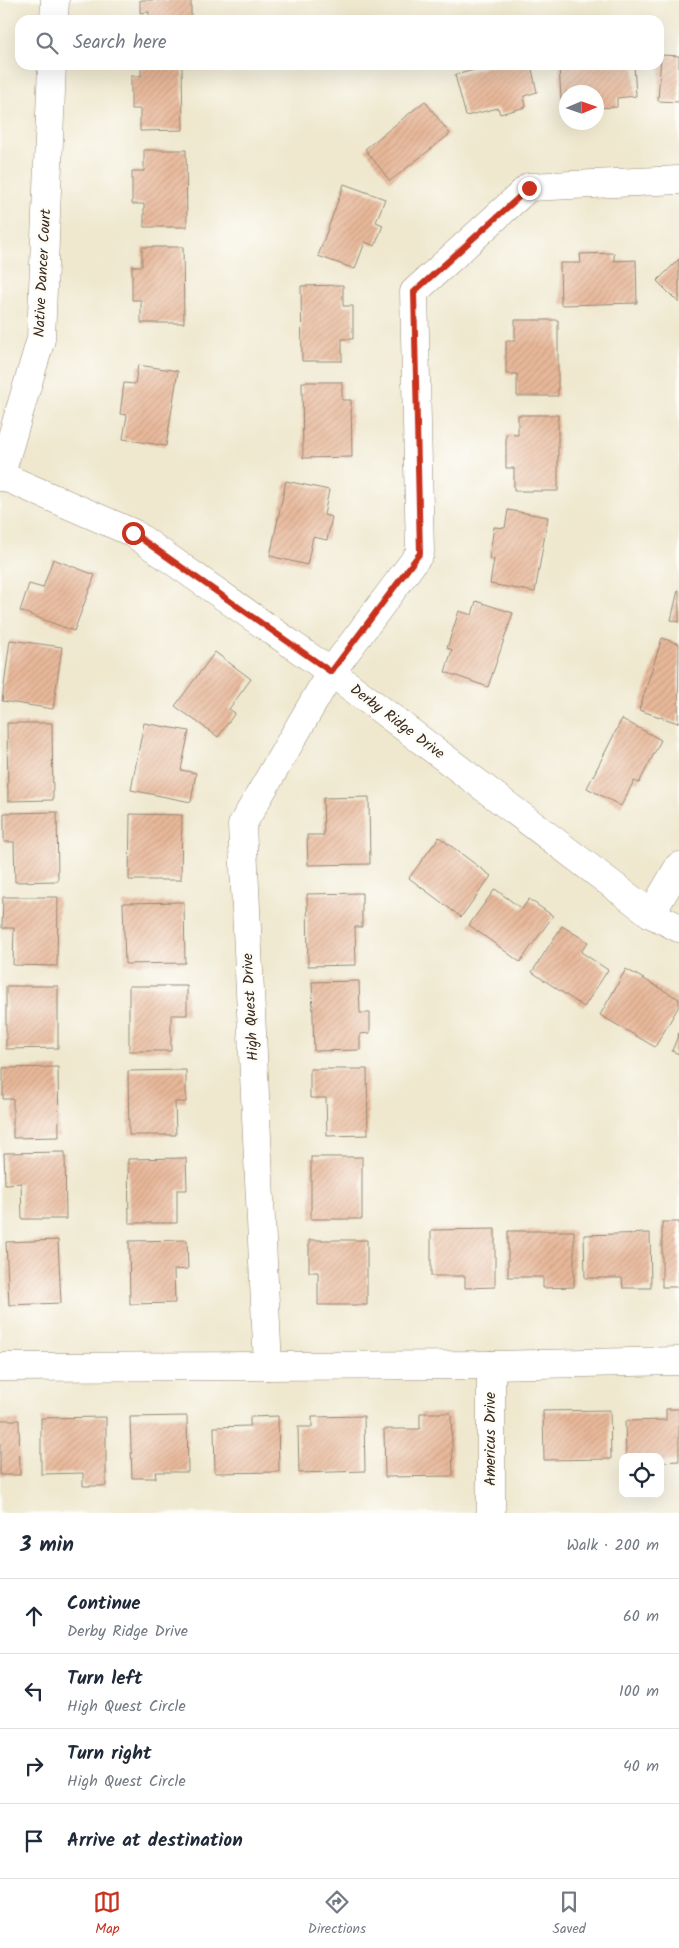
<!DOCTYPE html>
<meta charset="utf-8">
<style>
:root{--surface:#fff;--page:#f6f6f7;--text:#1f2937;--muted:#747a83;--line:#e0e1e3;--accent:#c8321e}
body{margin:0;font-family:Kalam,sans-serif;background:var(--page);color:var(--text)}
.controls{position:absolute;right:15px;bottom:15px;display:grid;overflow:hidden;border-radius:10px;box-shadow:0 5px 20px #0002}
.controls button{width:45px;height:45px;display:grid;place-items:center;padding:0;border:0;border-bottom:1px solid var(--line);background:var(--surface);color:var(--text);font:25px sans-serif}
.compass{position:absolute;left:559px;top:85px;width:45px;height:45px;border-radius:50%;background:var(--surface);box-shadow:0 5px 20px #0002;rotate:88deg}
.stop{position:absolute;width:15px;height:15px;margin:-11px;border:4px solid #c8321e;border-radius:50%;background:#fff}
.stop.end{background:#c8321e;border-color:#fff;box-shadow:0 1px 5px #0008}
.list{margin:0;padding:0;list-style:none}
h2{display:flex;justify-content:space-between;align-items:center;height:65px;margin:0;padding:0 20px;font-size:21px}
h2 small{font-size:16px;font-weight:400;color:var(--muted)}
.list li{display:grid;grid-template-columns:32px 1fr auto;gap:15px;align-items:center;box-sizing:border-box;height:75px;padding:0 20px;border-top:1px solid var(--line)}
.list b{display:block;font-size:19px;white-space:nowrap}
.list p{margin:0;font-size:16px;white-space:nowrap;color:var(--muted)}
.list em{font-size:16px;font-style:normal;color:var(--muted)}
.icon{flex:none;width:28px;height:28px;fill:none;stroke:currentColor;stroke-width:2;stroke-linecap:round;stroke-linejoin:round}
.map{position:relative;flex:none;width:679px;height:1513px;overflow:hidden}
.search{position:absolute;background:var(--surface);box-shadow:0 5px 20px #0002;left:15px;right:15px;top:15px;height:55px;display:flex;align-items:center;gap:12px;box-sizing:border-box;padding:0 18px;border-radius:15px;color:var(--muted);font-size:19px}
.sheet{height:365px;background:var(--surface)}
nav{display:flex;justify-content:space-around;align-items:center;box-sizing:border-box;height:70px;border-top:1px solid var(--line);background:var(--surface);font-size:14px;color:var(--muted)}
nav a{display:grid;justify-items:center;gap:2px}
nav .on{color:var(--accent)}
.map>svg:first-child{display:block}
.building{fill:url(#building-hatch)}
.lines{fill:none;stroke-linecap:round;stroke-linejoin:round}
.street-casing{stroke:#958976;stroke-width:29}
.street{stroke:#fff;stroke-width:28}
.route{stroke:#c8321e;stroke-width:6}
.labels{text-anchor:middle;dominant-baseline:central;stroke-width:5;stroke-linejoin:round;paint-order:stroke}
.street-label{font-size:15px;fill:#3b2a1e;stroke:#fdfcf7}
</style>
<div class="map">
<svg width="679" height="1513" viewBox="0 0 679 1513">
<defs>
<pattern id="building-hatch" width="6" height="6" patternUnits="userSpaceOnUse" patternTransform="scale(1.25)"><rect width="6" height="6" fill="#e8b89a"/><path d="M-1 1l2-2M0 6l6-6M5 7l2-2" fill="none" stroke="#c89e84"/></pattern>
</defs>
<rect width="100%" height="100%" fill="#fdfcf7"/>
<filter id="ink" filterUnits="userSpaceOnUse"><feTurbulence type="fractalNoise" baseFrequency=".02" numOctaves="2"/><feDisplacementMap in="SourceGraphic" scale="10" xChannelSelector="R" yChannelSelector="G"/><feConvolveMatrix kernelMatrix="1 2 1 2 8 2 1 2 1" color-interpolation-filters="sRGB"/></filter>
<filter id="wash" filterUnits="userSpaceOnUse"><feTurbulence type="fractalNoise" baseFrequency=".0096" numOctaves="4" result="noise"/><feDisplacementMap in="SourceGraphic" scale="20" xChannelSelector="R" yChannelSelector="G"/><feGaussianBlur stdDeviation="1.12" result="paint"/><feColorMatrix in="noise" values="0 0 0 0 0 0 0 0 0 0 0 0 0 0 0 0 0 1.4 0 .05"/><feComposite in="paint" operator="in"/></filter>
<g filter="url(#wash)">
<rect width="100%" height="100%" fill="#efe8cf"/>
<g id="blocks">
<g class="building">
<path d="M 140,0 L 191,0 L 191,20 L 149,20 L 149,12 L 140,13 Z"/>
<path d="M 661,55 L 679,56 L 679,102 L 658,101 Z"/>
<path d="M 141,65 L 182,65 L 183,130 L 140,131 L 140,109 L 131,109 L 131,76 L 141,76 Z"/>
<path d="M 493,65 L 531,65 L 537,92 L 524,96 L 526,107 L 500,114 L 498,108 L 466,116 L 455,75 Z"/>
<path d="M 559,65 L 634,65 L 636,96 L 617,98 L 617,107 L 596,108 L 596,92 L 566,92 L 566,98 L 561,99 Z"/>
<path d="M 425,101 L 450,134 L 390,181 L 365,149 Z"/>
<path d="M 144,150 L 186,150 L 187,227 L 144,227 L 144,204 L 132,204 L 132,171 L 144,171 Z"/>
<path d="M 344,184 L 385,199 L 376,222 L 383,225 L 375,246 L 365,242 L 355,269 L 318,256 Z"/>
<path d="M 142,247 L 183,247 L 184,323 L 141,323 L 141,300 L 132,300 L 132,266 L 142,266 Z"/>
<path d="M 614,253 L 614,261 L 636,260 L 637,303 L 561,305 L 560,263 L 581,263 L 580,254 Z"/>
<path d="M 679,259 L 679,303 L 657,281 Z"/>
<path d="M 343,285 L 343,306 L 353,306 L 353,339 L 342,339 L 342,361 L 302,361 L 301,286 Z"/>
<path d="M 515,320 L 558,320 L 558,396 L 517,396 L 517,374 L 506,374 L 506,341 L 515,341 Z"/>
<path d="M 138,365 L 178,371 L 166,446 L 123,439 L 127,415 L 120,414 L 124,383 L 135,384 Z"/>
<path d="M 302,382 L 342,382 L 342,400 L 351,400 L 352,457 L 303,458 Z"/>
<path d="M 518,415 L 558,415 L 558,491 L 514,491 L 514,468 L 506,468 L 506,434 L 518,435 Z"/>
<path d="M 286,481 L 329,490 L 324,515 L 332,517 L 327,540 L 313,537 L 307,565 L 270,556 Z"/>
<path d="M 508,510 L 548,517 L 535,592 L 490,584 L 494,559 L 489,559 L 494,527 L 505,528 Z"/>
<path d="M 53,559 L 95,575 L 74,631 L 20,611 L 29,584 L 43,588 Z"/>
<path d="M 678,590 L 679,590 L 679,622 L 671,620 Z"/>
<path d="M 476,601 L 513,613 L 488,687 L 445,672 L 452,650 L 447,648 L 459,611 L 472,615 Z"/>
<path d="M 662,638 L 679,644 L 678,723 L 639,710 Z"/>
<path d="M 10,640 L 62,647 L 53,709 L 2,701 Z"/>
<path d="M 215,652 L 251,679 L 229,709 L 235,713 L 218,737 L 175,706 Z"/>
<path d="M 622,719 L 661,740 L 639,783 L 634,781 L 621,806 L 587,788 Z"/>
<path d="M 7,723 L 52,723 L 53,800 L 8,801 Z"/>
<path d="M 144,723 L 189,731 L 181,770 L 196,773 L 191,802 L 131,790 Z"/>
<path d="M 369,797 L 370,864 L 308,865 L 307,835 L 324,835 L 323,798 Z"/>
<path d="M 57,812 L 58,881 L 15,882 L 14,842 L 4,842 L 4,813 Z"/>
<path d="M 130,814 L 182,815 L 181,880 L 129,880 Z"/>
<path d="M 439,837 L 491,876 L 461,917 L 409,878 Z"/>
<path d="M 495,889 L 522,909 L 529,899 L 553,916 L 520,962 L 469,925 Z"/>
<path d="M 362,893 L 362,927 L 355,927 L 356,965 L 308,966 L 307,894 Z"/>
<path d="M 3,897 L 58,897 L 57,966 L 13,965 L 14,928 L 2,928 Z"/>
<path d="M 184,902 L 185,963 L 125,964 L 123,903 Z"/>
<path d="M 562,926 L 588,942 L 581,952 L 608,970 L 584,1007 L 532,972 Z"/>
<path d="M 626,969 L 679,999 L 679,1006 L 655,1047 L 600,1015 Z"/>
<path d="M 359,981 L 360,1013 L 370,1013 L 370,1033 L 360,1034 L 360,1050 L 314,1051 L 312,982 Z"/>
<path d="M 6,986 L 58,986 L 58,1048 L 6,1049 Z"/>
<path d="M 129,986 L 187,986 L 187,1015 L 171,1015 L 171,1051 L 129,1051 Z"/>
<path d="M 679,1033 L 679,1054 L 672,1051 Z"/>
<path d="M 58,1067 L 59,1137 L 13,1138 L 13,1099 L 3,1099 L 3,1068 Z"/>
<path d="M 310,1069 L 367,1069 L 368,1135 L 327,1136 L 326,1098 L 310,1098 Z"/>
<path d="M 186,1070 L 186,1102 L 175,1102 L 176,1135 L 129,1135 L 128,1071 Z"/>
<path d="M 65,1152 L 66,1219 L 22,1219 L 21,1183 L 5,1184 L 4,1153 Z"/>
<rect x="311" y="1157" width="51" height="62"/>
<path d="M 186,1158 L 187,1190 L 177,1190 L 177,1223 L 129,1223 L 128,1159 Z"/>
<rect x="662" y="1222" width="17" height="65"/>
<path d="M 495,1229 L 495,1287 L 465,1288 L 465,1276 L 431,1276 L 431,1230 Z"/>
<path d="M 508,1231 L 574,1231 L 574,1287 L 543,1288 L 543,1277 L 508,1277 Z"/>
<path d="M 650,1233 L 651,1288 L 623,1288 L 622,1278 L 585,1278 L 584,1235 Z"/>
<path d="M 58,1240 L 61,1303 L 9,1305 L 6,1242 Z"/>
<path d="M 187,1240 L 188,1269 L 174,1270 L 175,1303 L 130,1304 L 129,1241 Z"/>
<path d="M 309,1240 L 367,1240 L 367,1305 L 318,1305 L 318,1272 L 309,1272 Z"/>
<path d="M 666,1409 L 679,1409 L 679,1461 L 660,1462 L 660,1457 L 626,1457 L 625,1421 L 666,1420 Z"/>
<path d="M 610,1410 L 611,1459 L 544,1460 L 543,1411 Z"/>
<path d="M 420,1413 L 451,1413 L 453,1476 L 385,1477 L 384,1429 L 420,1429 Z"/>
<path d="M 187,1416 L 188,1472 L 155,1472 L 156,1478 L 132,1478 L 130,1417 Z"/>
<path d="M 278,1416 L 279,1472 L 215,1473 L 214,1427 L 250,1426 L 250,1417 Z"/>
<path d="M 364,1416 L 365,1471 L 299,1473 L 298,1427 L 312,1427 L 312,1417 Z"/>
<path d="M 106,1417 L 106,1486 L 83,1486 L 83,1473 L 41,1474 L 41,1418 Z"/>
<path d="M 0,1420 L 19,1420 L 20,1475 L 0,1475 Z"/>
</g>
</g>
</g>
<g filter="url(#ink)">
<use href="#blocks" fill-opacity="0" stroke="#958976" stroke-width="1"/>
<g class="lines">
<g class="street-casing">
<g id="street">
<path d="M 54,20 L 55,0"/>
<path d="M 0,475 L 133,533 L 331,672 L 651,914 L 679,928"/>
<path d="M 0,477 L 41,339 L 52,65"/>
<path d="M 651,914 L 679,866"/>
<path d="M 491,1365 L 491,1513"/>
<path d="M 268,1366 L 242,825 L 331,672 L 420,553 L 414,292 L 529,187 L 679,180"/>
<path d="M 0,1367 L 491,1365 L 679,1361"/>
</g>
</g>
<use href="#street" class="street"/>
</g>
</g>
<g class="lines" filter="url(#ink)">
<path class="route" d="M 133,533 L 331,672 L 420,553 L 414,292 L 529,188"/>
</g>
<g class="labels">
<g class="street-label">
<text transform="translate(43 273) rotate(-87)">Native Dancer Court</text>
<text transform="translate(397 722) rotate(37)">Derby Ridge Drive</text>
<text transform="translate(251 1007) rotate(-93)">High Quest Drive</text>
<text transform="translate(491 1439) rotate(-90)">Americus Drive</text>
</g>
</g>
</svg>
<div class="controls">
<button><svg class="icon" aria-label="locate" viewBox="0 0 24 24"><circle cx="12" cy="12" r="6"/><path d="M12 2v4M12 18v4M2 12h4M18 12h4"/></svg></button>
</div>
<svg class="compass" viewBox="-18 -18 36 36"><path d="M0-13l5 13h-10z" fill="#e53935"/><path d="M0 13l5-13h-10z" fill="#747a83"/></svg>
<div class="stop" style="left:133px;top:533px"></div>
<div class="stop end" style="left:529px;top:188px"></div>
<div class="search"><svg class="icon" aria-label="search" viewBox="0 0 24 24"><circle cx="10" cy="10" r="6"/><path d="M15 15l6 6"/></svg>Search here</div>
</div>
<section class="sheet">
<h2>3 min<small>Walk · 200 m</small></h2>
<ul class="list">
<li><svg class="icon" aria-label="ahead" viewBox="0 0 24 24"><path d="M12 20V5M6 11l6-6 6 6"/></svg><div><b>Continue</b><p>Derby Ridge Drive</p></div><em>60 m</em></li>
<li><svg class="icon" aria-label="left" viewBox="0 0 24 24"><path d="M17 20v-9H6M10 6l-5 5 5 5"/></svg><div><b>Turn left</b><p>High Quest Circle</p></div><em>100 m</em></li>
<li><svg class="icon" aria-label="right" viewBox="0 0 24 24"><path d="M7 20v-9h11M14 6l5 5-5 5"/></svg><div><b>Turn right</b><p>High Quest Circle</p></div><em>40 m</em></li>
<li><svg class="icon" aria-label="arrive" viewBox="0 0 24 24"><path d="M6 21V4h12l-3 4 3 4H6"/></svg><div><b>Arrive at destination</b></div></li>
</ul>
</section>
<nav>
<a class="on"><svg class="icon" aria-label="map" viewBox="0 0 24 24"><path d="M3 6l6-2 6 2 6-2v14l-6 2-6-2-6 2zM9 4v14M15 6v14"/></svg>Map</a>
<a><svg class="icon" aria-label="directions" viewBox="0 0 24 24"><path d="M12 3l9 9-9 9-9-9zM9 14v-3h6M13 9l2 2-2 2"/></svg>Directions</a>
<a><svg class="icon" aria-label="saved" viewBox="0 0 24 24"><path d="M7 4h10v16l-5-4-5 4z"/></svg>Saved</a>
</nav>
